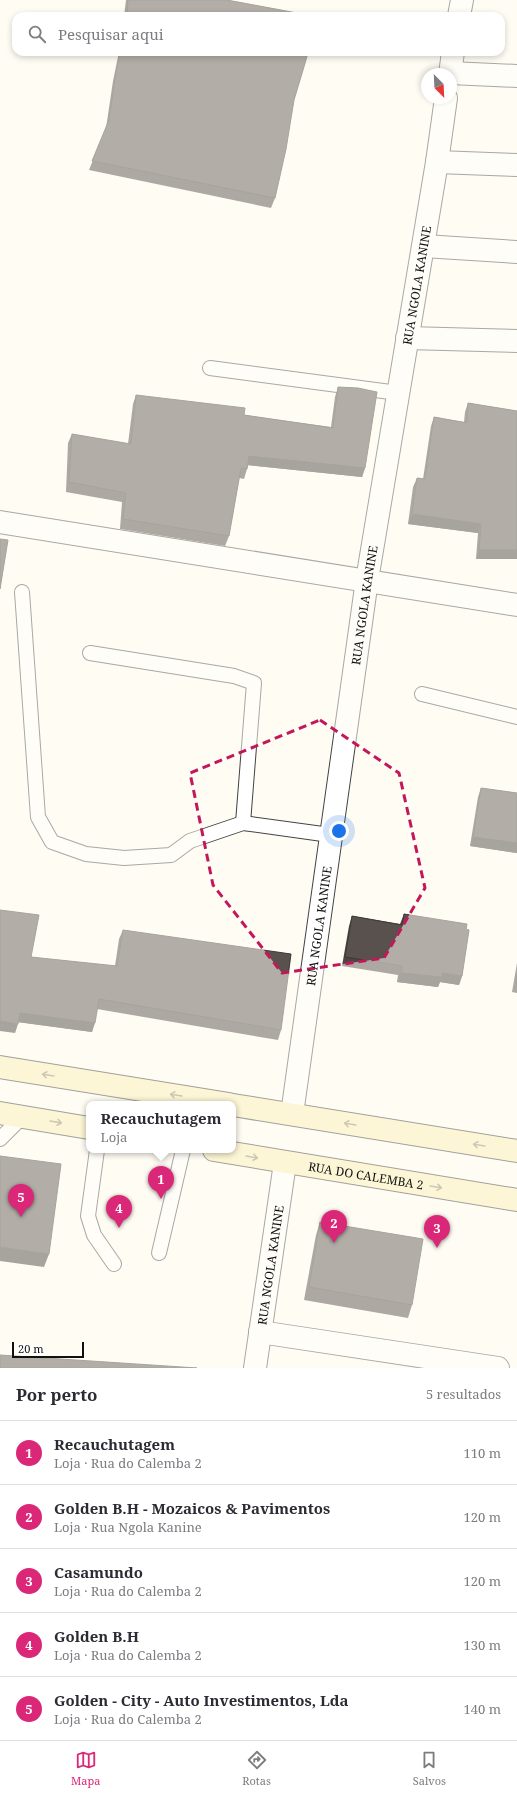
<!DOCTYPE html>
<html lang="pt">
<meta charset="utf-8">
<style>
:root{--surface:#fff;--page:#f2f2f3;--text:#2b2b33;--muted:#7c7c81;--line:#e1e1e2;--accent:#db2777}
body{margin:0;font-family:"Noto Serif",serif;background:var(--page);color:var(--text)}
.compass{position:absolute;left:421px;top:68px;width:36px;height:36px;border-radius:50%;background:var(--surface);box-shadow:0 2px 6px #0003;rotate:156deg}
.scale{position:absolute;left:12px;bottom:10px;width:72px;box-sizing:border-box;padding-left:4px;border:2px solid #101010;border-top:0;font-size:11px;line-height:14px;white-space:nowrap;color:#101010;-webkit-text-stroke:3px #fff;paint-order:stroke}
.you{position:absolute;left:339px;top:831px;width:14px;height:14px;margin:-10px;border:3px solid #fff;border-radius:50%;background:#1a73e8;box-shadow:0 0 0 6px #1a73e833}
.badge{display:grid;place-items:center;width:26px;height:26px;border-radius:50%;background:var(--accent);color:#fff;font-size:13px;font-weight:700}
.pin{position:absolute;translate:-50% -33px;filter:drop-shadow(0 1px 2px #0008)}
.pin::after{content:'';position:absolute;top:21px;width:14px;height:12px;background:inherit;clip-path:polygon(0 0,100% 0,50% 100%)}
.popup{position:absolute;left:86px;top:1101px;width:150px;height:52px;box-sizing:border-box;display:grid;place-content:center;border-radius:8px;background:var(--surface);filter:drop-shadow(0 1px 3px #0005);font-size:13px;white-space:nowrap;color:var(--muted)}
.popup b{font-size:15px;color:var(--text)}
.popup::after{content:'';position:absolute;left:50%;top:100%;margin-left:-8px;border:8px solid transparent;border-top-color:var(--surface)}
.list{margin:0;padding:0;list-style:none}
h2{display:flex;justify-content:space-between;align-items:center;height:52px;margin:0;padding:0 16px;font-size:17px}
h2 small{font-size:13px;font-weight:400;color:var(--muted)}
.list li{display:grid;grid-template-columns:26px 1fr auto;gap:12px;align-items:center;box-sizing:border-box;height:64px;padding:0 16px;border-top:1px solid var(--line)}
.list b{display:block;font-size:15px;white-space:nowrap}
.list p{margin:0;font-size:13px;white-space:nowrap;color:var(--muted)}
.list em{font-size:13px;font-style:normal;color:var(--muted)}
.icon{flex:none;width:22px;height:22px;fill:none;stroke:currentColor;stroke-width:2;stroke-linecap:round;stroke-linejoin:round}
.map{position:relative;flex:none;width:517px;height:1368px;overflow:hidden}
.search{position:absolute;background:var(--surface);box-shadow:0 2px 6px #0003;left:12px;right:12px;top:12px;height:44px;display:flex;align-items:center;gap:10px;box-sizing:border-box;padding:0 14px;border-radius:12px;color:var(--muted);font-size:15px}
.sheet{height:372px;background:var(--surface)}
nav{display:flex;justify-content:space-around;align-items:center;box-sizing:border-box;height:56px;border-top:1px solid var(--line);background:var(--surface);font-size:11px;color:var(--muted)}
nav a{display:grid;justify-items:center;gap:2px}
nav .on{color:var(--accent)}
.map>svg:first-child{display:block}
.lines{fill:none;stroke-linecap:round;stroke-linejoin:round}
.service-casing{stroke:#434343;stroke-width:16}
.minor-casing{stroke:#434343;stroke-width:24}
.secondary-casing{stroke:#323232;stroke-width:24}
.service{stroke:#fff;stroke-width:14}
.minor{stroke:#fff;stroke-width:22}
.secondary{stroke:#faf0b3;stroke-width:22}
.wall{fill:#4c4642}
.shaded-wall{fill:#3e3936}
.building{fill:#58514d;stroke:#3e3936}
.oneway{stroke:#918b6a}
.marked{fill:none;stroke:#c2185b;stroke-width:3;stroke-dasharray:8 5;stroke-linejoin:round}
.labels{text-anchor:middle;dominant-baseline:central;stroke-width:4;stroke-linejoin:round;paint-order:stroke}
.street-label{font-size:12px;fill:#101010;stroke:#fff}
</style>
<div class="map">
<svg width="517" height="1368" viewBox="0 0 517 1368">
<rect width="100%" height="100%" fill="#fefcf3"/>
<g class="lines">
<g class="service-casing">
<g id="service">
<path d="M 210,368 L 398,393"/>
<path d="M 22,592 L 38,817 L 52,842 L 86,854 L 124,858 L 171,855 L 190,841 L 243,823 L 330,835"/>
<path d="M 90,653 L 234,676 L 254,683 L 243,823"/>
<path d="M 422,694 L 517,717"/>
<path d="M 0,1139 L 23,1116"/>
<path d="M 97,1150 L 88,1216 L 94,1235 L 114,1264"/>
<path d="M 159,1253 L 183,1150"/>
</g>
</g>
<g class="minor-casing">
<g id="minor">
<path d="M 459,16 L 462,0"/>
<path d="M 450,73 L 517,76"/>
<path d="M 450,74 L 453,52"/>
<path d="M 437,162 L 517,165"/>
<path d="M 424,246 L 517,252"/>
<path d="M 407,338 L 517,341"/>
<path d="M 0,522 L 517,605"/>
<path id="s1" d="M 292,1114 L 367,580 L 437,162 L 446,98"/>
<path d="M 260,1332 L 498,1368"/>
<path id="s2" d="M 255,1368 L 285,1163"/>
</g>
</g>
<g class="secondary-casing">
<g id="secondary">
<path d="M 0,1067 L 229,1104"/>
<path d="M 233,1105 L 517,1151"/>
<path d="M 0,1113 L 89,1128"/>
<path id="s3" d="M 214,1150 L 517,1200"/>
</g>
</g>
<use href="#service" class="service"/>
<use href="#minor" class="minor"/>
<use href="#secondary" class="secondary"/>
</g>
<g class="wall">
<path d="M 126,0 L 227,0 L 313,16 L 124,16 Z"/>
<path d="M 119,52 L 308,52 L 294,100 L 275,198 L 271,208 L 89,170 L 106,128 L 113,81 Z"/>
<path d="M 338,387 L 365,468 L 362,477 L 248,465 L 247,469 L 244,479 L 239,478 L 229,536 L 225,546 L 120,529 L 122,502 L 66,492 L 68,443 L 72,434 L 128,444 L 133,404 L 136,395 L 244,415 L 331,427 L 335,397 Z"/>
<path d="M 468,403 L 517,411 L 517,559 L 476,559 L 478,533 L 408,524 L 413,487 L 417,478 L 423,479 L 431,426 L 434,417 L 464,422 L 465,412 Z"/>
<path d="M 481,788 L 517,793 L 517,853 L 470,846 L 478,797 Z"/>
<path d="M 404,914 L 466,929 L 462,976 L 459,985 L 440,982 L 438,987 L 397,982 L 398,975 L 342,966 L 349,926 L 352,916 L 400,924 Z"/>
<path d="M 123,930 L 281,1030 L 278,1040 L 97,1009 L 92,1032 L 18,1022 L 15,1033 L 31,957 L 115,966 L 119,939 Z"/>
<path d="M 517,963 L 517,993 L 512,992 Z"/>
<path d="M 320,1222 L 412,1305 L 408,1318 L 304,1300 L 316,1235 Z"/>
</g>
<g class="shaded-wall">
<path d="M 249,456 L 365,468 L 362,477 L 246,465 Z"/>
<path d="M 412,514 L 481,524 L 478,533 L 408,524 Z"/>
<path d="M 479,550 L 517,550 L 517,559 L 476,559 Z"/>
<path d="M 473,837 L 517,843 L 517,853 L 470,846 Z"/>
<path d="M 401,973 L 442,973 L 462,976 L 459,985 L 440,982 L 438,987 L 397,982 Z"/>
<path d="M 20,1013 L 95,1023 L 92,1032 L 17,1022 Z"/>
<path d="M 0,1021 L 18,1024 L 15,1033 L 0,1031 Z"/>
<path d="M 0,1247 L 49,1254 L 44,1267 L 0,1261 Z"/>
</g>
<g class="building">
<path d="M 128,0 L 227,0 L 313,16 L 127,16 Z"/>
<path d="M 120,52 L 308,52 L 306,60 L 294,100 L 286,149 L 275,198 L 92,161 L 109,120 L 116,72 Z"/>
<path d="M 338,387 L 358,388 L 377,392 L 365,468 L 249,456 L 247,469 L 241,468 L 229,536 L 123,519 L 126,493 L 69,482 L 72,434 L 131,444 L 136,395 L 245,408 L 244,415 L 333,428 Z"/>
<path d="M 468,403 L 517,411 L 517,550 L 479,550 L 481,524 L 412,514 L 417,478 L 425,479 L 434,417 L 467,423 Z"/>
<path d="M 0,539 L 8,540 L 0,589 Z"/>
<path d="M 481,788 L 517,793 L 517,843 L 473,837 Z"/>
<path d="M 0,910 L 39,915 L 31,957 L 117,966 L 123,930 L 291,954 L 281,1030 L 99,999 L 95,1023 L 20,1013 L 18,1024 L 0,1021 Z"/>
<path d="M 404,914 L 467,924 L 466,929 L 469,930 L 462,976 L 442,973 L 442,977 L 401,973 L 402,966 L 345,957 L 352,916 L 402,925 Z"/>
<path d="M 517,974 L 517,983 L 516,983 Z"/>
<path d="M 0,1156 L 61,1164 L 49,1254 L 0,1247 Z"/>
<path d="M 320,1222 L 423,1239 L 412,1305 L 309,1287 Z"/>
<path d="M 0,1355 L 197,1368 L 0,1368 Z"/>
</g>
<defs><path id="oneway-shaft" d="M-6 0H5M1.5-3L5.5 0L1.5 3" fill="none" stroke-width="1.6" stroke-linecap="round" stroke-linejoin="round"/></defs>
<g class="oneway">
<use href="#oneway-shaft" transform="translate(48 1075) rotate(-171)"/>
<use href="#oneway-shaft" transform="translate(176 1095) rotate(-171)"/>
<use href="#oneway-shaft" transform="translate(56 1122) rotate(10)"/>
<use href="#oneway-shaft" transform="translate(350 1124) rotate(-171)"/>
<use href="#oneway-shaft" transform="translate(479 1145) rotate(-171)"/>
<use href="#oneway-shaft" transform="translate(252 1157) rotate(10)"/>
<use href="#oneway-shaft" transform="translate(436 1187) rotate(9)"/>
</g>
<path d="M0 0H517V1368H0ZM 320,720 L 399,773 L 425,888 L 384,958 L 282,973 L 213,885 L 190,773 Z" fill="#fefcf3" fill-opacity=".55" fill-rule="evenodd"/>
<path class="marked" d="M 320,720 L 399,773 L 425,888 L 384,958 L 282,973 L 213,885 L 190,773 Z"/>
<g class="labels">
<g class="street-label">
<text stroke="none"><textPath href="#s1" startOffset="838">RUA NGOLA KANINE</textPath></text>
<text stroke="none"><textPath href="#s1" startOffset="514">RUA NGOLA KANINE</textPath></text>
<text stroke="none"><textPath href="#s1" startOffset="190">RUA NGOLA KANINE</textPath></text>
<text stroke="none"><textPath href="#s3" startOffset="154">RUA DO CALEMBA 2</textPath></text>
<text stroke="none"><textPath href="#s2" startOffset="104">RUA NGOLA KANINE</textPath></text>
</g>
</g>
</svg>
<svg class="compass" viewBox="-18 -18 36 36"><path d="M0-13l5 13h-10z" fill="#e53935"/><path d="M0 13l5-13h-10z" fill="#7c7c81"/></svg>
<div class="scale">20 m</div>
<div class="you"></div>
<div class="pin badge" style="left:161px;top:1199px">1</div>
<div class="popup"><b>Recauchutagem</b>Loja</div>
<div class="pin badge" style="left:334px;top:1243px">2</div>
<div class="pin badge" style="left:437px;top:1248px">3</div>
<div class="pin badge" style="left:119px;top:1228px">4</div>
<div class="pin badge" style="left:21px;top:1217px">5</div>
<div class="search"><svg class="icon" aria-label="search" viewBox="0 0 24 24"><circle cx="10" cy="10" r="6"/><path d="M15 15l6 6"/></svg>Pesquisar aqui</div>
</div>
<section class="sheet">
<h2>Por perto<small>5 resultados</small></h2>
<ul class="list">
<li><span class="badge">1</span><div><b>Recauchutagem</b><p>Loja · Rua do Calemba 2</p></div><em>110 m</em></li>
<li><span class="badge">2</span><div><b>Golden B.H - Mozaicos &amp; Pavimentos</b><p>Loja · Rua Ngola Kanine</p></div><em>120 m</em></li>
<li><span class="badge">3</span><div><b>Casamundo</b><p>Loja · Rua do Calemba 2</p></div><em>120 m</em></li>
<li><span class="badge">4</span><div><b>Golden B.H</b><p>Loja · Rua do Calemba 2</p></div><em>130 m</em></li>
<li><span class="badge">5</span><div><b>Golden - City - Auto Investimentos, Lda</b><p>Loja · Rua do Calemba 2</p></div><em>140 m</em></li>
</ul>
</section>
<nav>
<a class="on"><svg class="icon" aria-label="map" viewBox="0 0 24 24"><path d="M3 6l6-2 6 2 6-2v14l-6 2-6-2-6 2zM9 4v14M15 6v14"/></svg>Mapa</a>
<a><svg class="icon" aria-label="directions" viewBox="0 0 24 24"><path d="M12 3l9 9-9 9-9-9zM9 14v-3h6M13 9l2 2-2 2"/></svg>Rotas</a>
<a><svg class="icon" aria-label="saved" viewBox="0 0 24 24"><path d="M7 4h10v16l-5-4-5 4z"/></svg>Salvos</a>
</nav>
